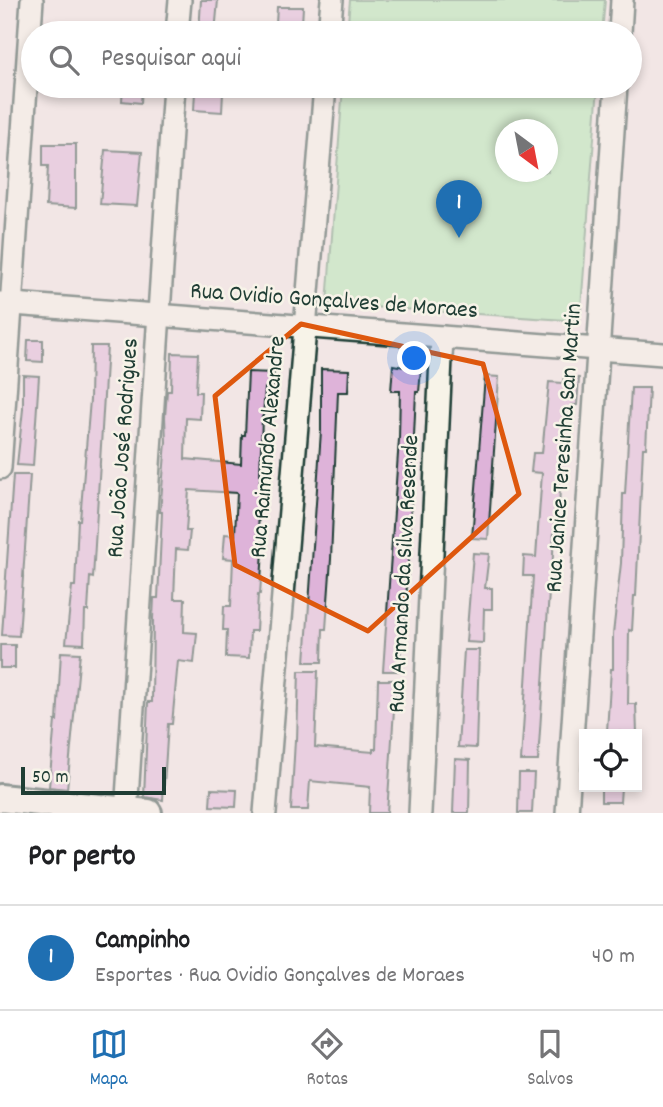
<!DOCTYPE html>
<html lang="pt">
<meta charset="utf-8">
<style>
:root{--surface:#fff;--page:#f2f2f2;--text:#202124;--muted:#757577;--line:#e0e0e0;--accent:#1f6fb2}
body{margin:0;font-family:Dekko,sans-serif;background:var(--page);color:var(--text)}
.controls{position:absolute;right:21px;bottom:21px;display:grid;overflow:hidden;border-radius:0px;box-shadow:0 4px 10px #0003}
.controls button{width:63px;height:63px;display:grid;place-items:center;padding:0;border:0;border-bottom:2px solid var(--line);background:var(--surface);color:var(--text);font:35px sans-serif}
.compass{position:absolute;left:495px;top:119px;width:63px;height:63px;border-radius:50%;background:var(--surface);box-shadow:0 4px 10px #0003;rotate:148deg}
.scale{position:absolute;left:21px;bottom:18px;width:145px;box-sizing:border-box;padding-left:7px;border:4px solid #1f3d34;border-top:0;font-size:19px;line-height:24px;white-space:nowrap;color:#1f3d34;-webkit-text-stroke:5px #f7f3e8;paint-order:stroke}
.you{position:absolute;left:415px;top:359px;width:24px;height:24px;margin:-18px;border:5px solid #fff;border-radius:50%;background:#1a73e8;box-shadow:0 0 0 10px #1a73e833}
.badge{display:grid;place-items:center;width:46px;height:46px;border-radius:50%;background:var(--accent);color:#fff;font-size:23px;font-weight:700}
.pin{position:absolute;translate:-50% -58px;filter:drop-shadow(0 2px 4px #0008)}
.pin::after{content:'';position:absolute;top:37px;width:24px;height:21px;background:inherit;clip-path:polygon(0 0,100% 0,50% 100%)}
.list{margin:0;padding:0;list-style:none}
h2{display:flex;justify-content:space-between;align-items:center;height:91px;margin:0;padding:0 28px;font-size:30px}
h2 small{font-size:23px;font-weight:400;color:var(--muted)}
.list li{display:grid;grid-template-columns:46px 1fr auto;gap:21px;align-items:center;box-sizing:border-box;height:105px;padding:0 28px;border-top:2px solid var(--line)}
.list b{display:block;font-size:26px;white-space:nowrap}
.list p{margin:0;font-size:23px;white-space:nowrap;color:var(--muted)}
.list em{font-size:23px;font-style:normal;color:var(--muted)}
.icon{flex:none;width:38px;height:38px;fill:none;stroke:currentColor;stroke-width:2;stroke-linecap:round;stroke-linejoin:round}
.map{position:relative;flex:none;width:663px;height:813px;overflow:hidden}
.search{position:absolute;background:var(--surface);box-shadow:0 4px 10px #0003;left:21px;right:21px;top:21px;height:77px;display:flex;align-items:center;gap:18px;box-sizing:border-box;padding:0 24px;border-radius:38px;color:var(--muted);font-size:26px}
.sheet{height:196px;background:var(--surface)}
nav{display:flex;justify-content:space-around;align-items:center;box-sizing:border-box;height:98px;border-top:2px solid var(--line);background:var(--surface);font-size:19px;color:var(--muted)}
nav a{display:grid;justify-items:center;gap:4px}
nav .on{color:var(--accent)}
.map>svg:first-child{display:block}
.green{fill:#aae8ae;stroke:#649271;stroke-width:2;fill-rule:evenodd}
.building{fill:#deb3d9;stroke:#1f3d34;stroke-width:2}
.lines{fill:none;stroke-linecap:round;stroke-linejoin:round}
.minor-casing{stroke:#1f3d34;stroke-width:26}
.tertiary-casing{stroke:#1f3d34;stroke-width:32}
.minor{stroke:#f7f3e8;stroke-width:21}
.tertiary{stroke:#f7f3e8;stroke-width:26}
.marked{fill:none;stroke:#de580e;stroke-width:5;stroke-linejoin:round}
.labels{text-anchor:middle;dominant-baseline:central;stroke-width:5;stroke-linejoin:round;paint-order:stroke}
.street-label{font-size:24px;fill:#1f3d34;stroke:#f7f3e8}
</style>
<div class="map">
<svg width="663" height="813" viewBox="0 0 663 813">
<rect width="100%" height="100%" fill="#f2e6e5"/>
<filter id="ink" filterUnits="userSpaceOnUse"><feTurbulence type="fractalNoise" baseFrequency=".0143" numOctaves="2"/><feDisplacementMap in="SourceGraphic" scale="14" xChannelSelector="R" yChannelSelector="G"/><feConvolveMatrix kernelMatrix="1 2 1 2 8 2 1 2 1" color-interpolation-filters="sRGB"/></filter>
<g filter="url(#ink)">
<g class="green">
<path d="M 350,0 L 605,0 L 602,33 L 347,33 Z"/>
<path d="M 343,86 L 598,86 L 580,321 L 327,304 ZM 505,130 L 548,130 L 548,172 L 505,172 Z"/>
</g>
<g class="building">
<path d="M 201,0 L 218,0 L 215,33 L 199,33 Z"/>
<path d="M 277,7 L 303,7 L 302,24 L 276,23 Z"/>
<path d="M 123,86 L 142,86 L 141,103 L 122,101 Z"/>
<path d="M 195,91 L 223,93 L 222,112 L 194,110 Z"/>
<path d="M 43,144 L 76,144 L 76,208 L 46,206 L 48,166 L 43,166 Z"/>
<path d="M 105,150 L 142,152 L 137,206 L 100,204 Z"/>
<path d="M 28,340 L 43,340 L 43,362 L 27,361 Z"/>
<path d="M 91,346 L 107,346 L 93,578 L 90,577 L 88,611 L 85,611 L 84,644 L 66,643 L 72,586 L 75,586 L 78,520 L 80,520 L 90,400 Z"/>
<path d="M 172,353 L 198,354 L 196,392 L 201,392 L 200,419 L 186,418 L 185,459 L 241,464 L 242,435 L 245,435 L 248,372 L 274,373 L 274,388 L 265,388 L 263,417 L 262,417 L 258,536 L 264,537 L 260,594 L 258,594 L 256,631 L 250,631 L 249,658 L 226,657 L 227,630 L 223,630 L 224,606 L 231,606 L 233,559 L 223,558 L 225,534 L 235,535 L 237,493 L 189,490 L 186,531 L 190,531 L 188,550 L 176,549 L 174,599 L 185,599 L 184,632 L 197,633 L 194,663 L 178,661 L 172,724 L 168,724 L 163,800 L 144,797 L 148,702 L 152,702 L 153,618 L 154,598 L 158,598 L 162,512 L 160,512 L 166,442 L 165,417 L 167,391 L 171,391 Z"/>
<path d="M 393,365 L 421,370 L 419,392 L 416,392 L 408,567 L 404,637 L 401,637 L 400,671 L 383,671 L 399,439 L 400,391 L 391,391 Z"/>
<path d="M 321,369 L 349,370 L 348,392 L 338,392 L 331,559 L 326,629 L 323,629 L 322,662 L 305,662 L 321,431 Z"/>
<path d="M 23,375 L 39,376 L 33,466 L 17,465 L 23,409 Z"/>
<path d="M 485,376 L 499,377 L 488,539 L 472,538 Z"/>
<path d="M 564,376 L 579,378 L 577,405 L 571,405 L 571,411 L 564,410 L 559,508 L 555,508 L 552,577 L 550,577 L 538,761 L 521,761 L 533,576 L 523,576 L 524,556 L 536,557 L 542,473 L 531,472 L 533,453 L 542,453 L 549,382 L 563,383 Z"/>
<path d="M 631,388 L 649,388 L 646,448 L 643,448 L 636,596 L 634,596 L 632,631 L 629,630 L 628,704 L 636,704 L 637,733 L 607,731 L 611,669 L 613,669 L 613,634 L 621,563 L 623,494 L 625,494 Z"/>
<path d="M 13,475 L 30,475 L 19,636 L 2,635 Z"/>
<path d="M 473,553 L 489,554 L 485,588 L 492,588 L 492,609 L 484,609 L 483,643 L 466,642 Z"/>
<rect x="0" y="645" width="15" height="23"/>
<path d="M 464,650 L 479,650 L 476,748 L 458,747 Z"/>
<path d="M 61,652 L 80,653 L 67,789 L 49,787 L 55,721 L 57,721 Z"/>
<path d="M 299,671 L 318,671 L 315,747 L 373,752 L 373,749 L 376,749 L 378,680 L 396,680 L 387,813 L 369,813 L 370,787 L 310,781 L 308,810 L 291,810 L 295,740 L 297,740 Z"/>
<path d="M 455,759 L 470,760 L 469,813 L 453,813 Z"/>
<path d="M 519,773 L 534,773 L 532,813 L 518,813 Z"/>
<path d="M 601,787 L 621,787 L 620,802 L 601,802 Z"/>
<path d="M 211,789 L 237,790 L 236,807 L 210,806 Z"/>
</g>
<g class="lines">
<g class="minor-casing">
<g id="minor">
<path d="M 177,33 L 180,0"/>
<path d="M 329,33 L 332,0"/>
<path d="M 620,33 L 622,0"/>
<path d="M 0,303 L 663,354"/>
<path d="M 0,468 L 32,0"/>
<path d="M 126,813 L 174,86"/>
<path d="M 265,813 L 325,86"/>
<path d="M 420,813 L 442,337"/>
<path d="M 567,813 L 616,86"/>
</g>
</g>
<g class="tertiary-casing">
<path id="tertiary" d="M 0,798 L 148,813"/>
</g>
<use href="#minor" class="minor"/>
<use href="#tertiary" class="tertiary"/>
</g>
</g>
<path d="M0 0H663V813H0ZM 301,324 L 483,364 L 519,494 L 368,631 L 235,565 L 215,396 Z" fill="#f2e6e5" fill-opacity=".55" fill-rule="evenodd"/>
<path class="marked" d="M 301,324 L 483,364 L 519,494 L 368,631 L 235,565 L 215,396 Z"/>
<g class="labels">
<g class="street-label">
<text transform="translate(334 302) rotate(4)">Rua Ovidio Gonçalves de Moraes</text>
<text transform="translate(269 447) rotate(-85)">Rua Raimundo Alexandre</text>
<text transform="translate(124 448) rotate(-86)">Rua João José Rodrigues</text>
<text transform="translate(565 448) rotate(-86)">Rua Janice Teresinha San Martin</text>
<text transform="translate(405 574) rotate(-87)">Rua Armando da Silva Resende</text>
</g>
</g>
</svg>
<div class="controls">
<button><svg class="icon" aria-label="locate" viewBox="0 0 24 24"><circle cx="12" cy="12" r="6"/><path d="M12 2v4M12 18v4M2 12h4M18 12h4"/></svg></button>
</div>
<svg class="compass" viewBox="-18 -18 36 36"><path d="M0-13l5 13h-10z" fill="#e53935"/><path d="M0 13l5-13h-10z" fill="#757577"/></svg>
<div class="scale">50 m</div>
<div class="you"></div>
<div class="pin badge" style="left:459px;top:238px">1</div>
<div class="search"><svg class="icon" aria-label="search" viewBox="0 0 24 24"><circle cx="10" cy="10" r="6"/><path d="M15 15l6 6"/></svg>Pesquisar aqui</div>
</div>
<section class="sheet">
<h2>Por perto<small></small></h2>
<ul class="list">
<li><span class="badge">1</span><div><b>Campinho</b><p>Esportes · Rua Ovidio Gonçalves de Moraes</p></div><em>40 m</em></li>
</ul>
</section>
<nav>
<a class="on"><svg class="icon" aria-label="map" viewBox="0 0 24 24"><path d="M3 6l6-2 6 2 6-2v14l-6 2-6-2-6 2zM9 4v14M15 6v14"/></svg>Mapa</a>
<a><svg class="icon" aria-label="directions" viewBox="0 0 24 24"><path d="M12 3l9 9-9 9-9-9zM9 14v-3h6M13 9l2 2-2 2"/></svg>Rotas</a>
<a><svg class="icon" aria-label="saved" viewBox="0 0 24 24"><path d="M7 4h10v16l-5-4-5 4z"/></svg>Salvos</a>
</nav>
